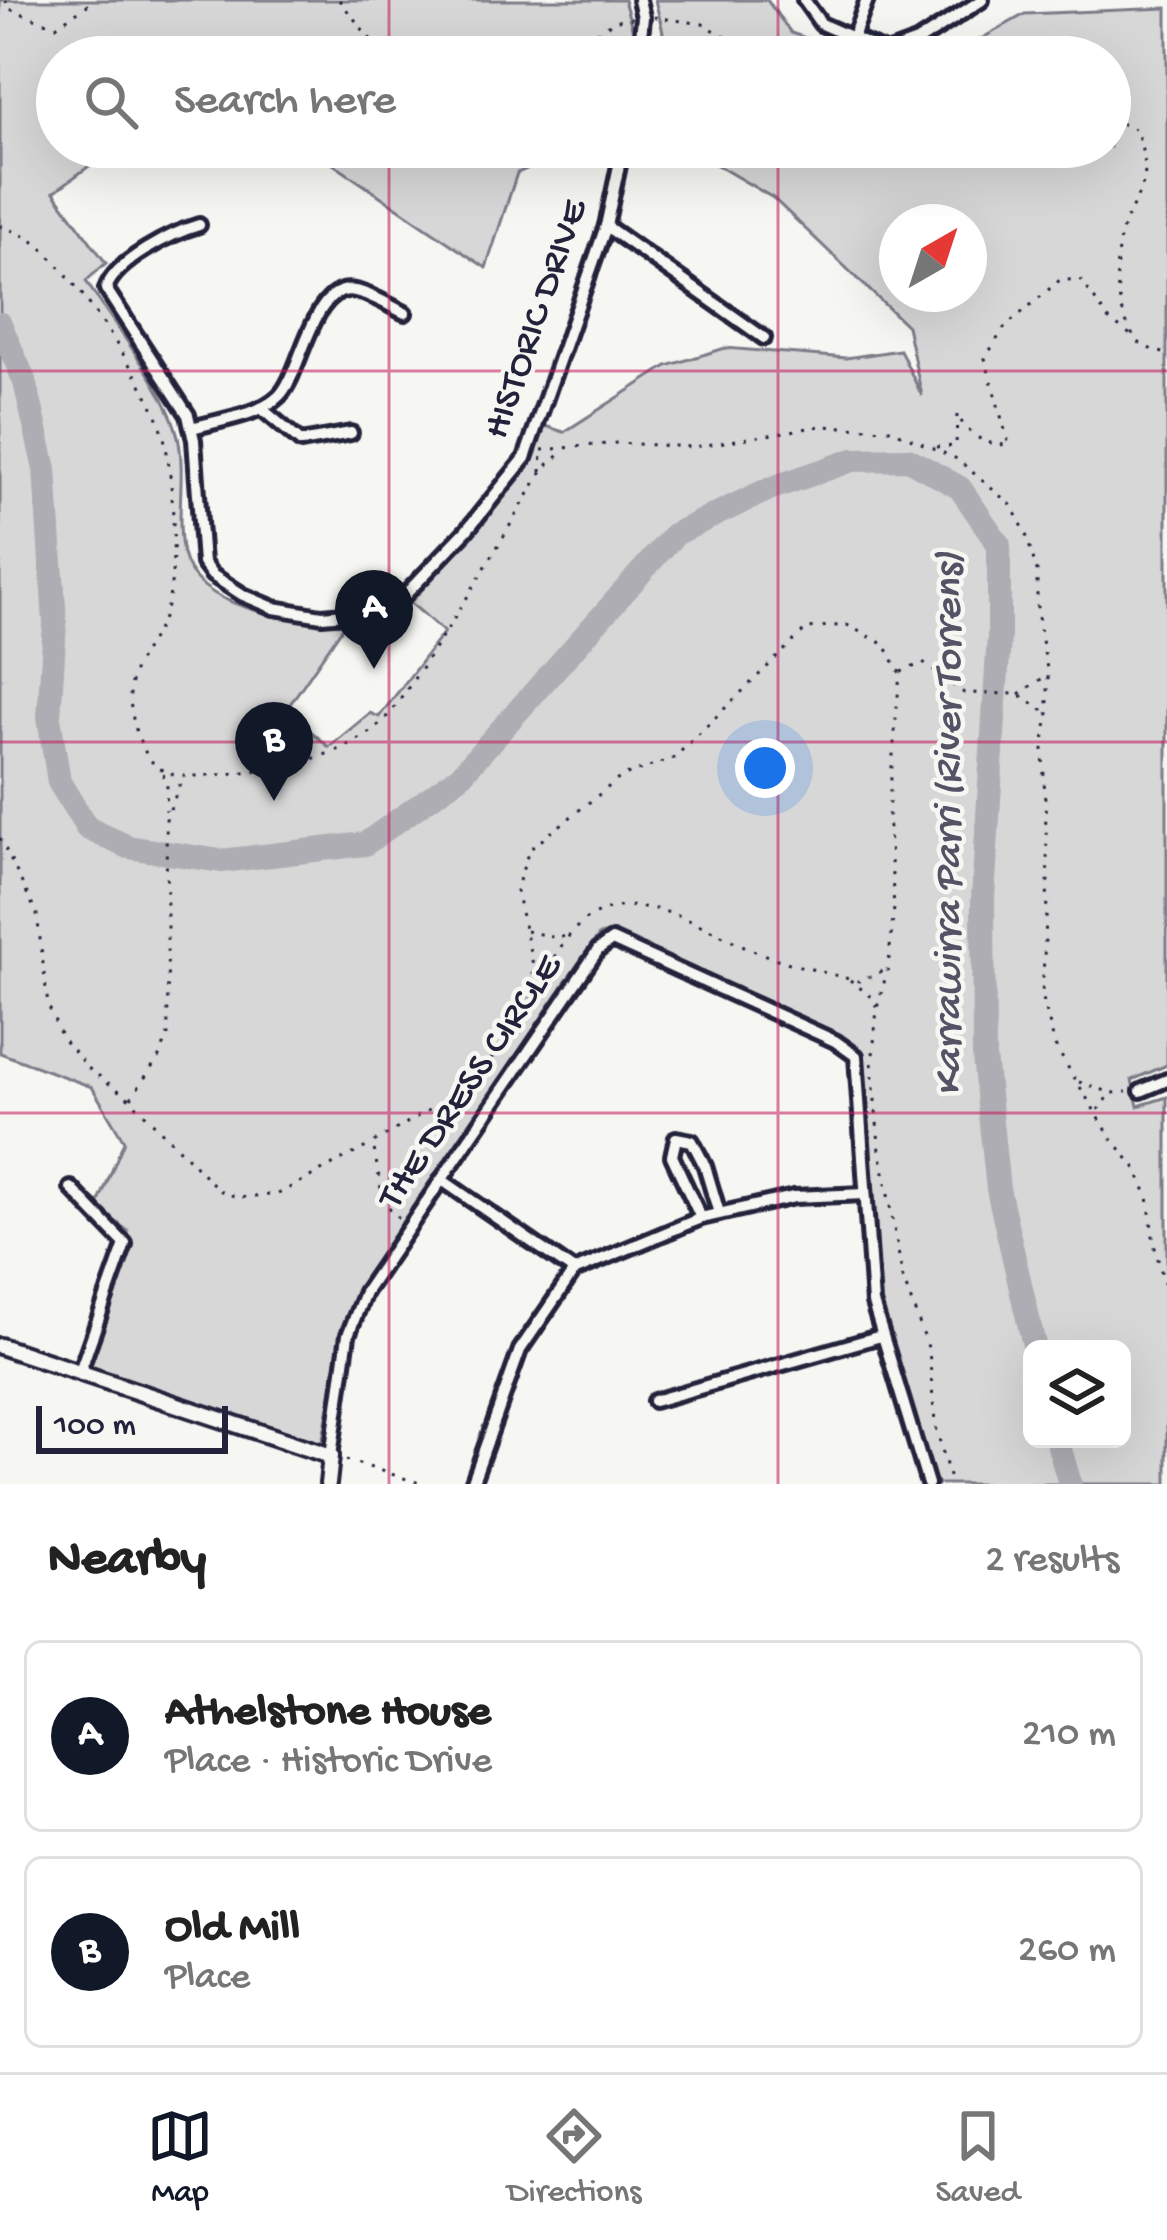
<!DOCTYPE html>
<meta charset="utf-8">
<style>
:root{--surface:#fff;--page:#f2f2f2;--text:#222;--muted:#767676;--line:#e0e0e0;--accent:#111827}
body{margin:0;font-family:"Gochi Hand",sans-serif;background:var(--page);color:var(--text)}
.controls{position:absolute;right:36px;bottom:36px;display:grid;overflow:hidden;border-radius:18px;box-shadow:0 12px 48px #0002}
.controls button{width:108px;height:108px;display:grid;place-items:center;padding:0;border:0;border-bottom:3px solid var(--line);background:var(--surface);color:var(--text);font:60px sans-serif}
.compass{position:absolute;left:879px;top:204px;width:108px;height:108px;border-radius:50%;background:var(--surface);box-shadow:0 12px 48px #0002;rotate:39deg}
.scale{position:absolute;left:36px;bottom:30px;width:192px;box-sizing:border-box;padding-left:12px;border:6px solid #22223b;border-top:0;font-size:33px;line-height:42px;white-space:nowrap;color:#22223b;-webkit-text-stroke:9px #f6f6f2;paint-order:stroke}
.you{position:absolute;left:765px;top:768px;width:42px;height:42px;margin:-30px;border:9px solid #fff;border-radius:50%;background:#1a73e8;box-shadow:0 0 0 18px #1a73e833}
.badge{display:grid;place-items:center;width:78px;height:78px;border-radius:50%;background:var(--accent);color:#fff;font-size:39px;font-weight:700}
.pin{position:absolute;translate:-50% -99px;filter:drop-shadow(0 3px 6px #0008)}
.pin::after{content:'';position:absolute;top:63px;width:42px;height:36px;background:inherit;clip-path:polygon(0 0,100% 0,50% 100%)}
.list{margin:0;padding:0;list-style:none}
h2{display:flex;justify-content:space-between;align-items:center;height:156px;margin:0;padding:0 48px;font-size:51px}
h2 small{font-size:39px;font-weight:400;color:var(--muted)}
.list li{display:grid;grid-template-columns:78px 1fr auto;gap:36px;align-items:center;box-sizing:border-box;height:192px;margin:0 24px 24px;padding:0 24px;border:3px solid var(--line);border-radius:18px}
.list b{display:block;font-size:45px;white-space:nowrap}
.list p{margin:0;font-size:39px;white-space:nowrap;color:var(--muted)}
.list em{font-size:39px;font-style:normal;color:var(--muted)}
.icon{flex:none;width:66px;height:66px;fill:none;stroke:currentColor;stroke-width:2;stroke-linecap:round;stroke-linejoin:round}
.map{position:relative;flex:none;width:1167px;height:1484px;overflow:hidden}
.search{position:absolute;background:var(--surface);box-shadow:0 12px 48px #0002;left:36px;right:36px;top:36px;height:132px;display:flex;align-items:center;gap:30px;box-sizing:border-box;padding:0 42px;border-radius:66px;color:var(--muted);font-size:45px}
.sheet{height:588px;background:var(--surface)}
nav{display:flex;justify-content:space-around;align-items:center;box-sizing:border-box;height:168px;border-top:3px solid var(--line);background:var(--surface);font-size:33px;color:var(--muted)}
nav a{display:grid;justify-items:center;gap:6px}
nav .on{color:var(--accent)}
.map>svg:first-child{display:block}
.green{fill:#d7d7d7;stroke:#7c7c89;stroke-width:3;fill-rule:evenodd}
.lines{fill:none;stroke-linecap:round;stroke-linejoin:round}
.river{stroke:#adadb3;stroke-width:24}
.minor-casing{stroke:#22223b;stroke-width:20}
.tertiary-casing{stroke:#22223b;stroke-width:22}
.path{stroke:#22223b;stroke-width:3;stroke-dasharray:3 9;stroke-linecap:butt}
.minor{stroke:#f6f6f2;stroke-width:10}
.tertiary{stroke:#f6f6f2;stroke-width:14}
.grid{fill:none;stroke:#c2185b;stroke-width:3;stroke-opacity:0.55}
.labels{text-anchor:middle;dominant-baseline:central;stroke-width:9;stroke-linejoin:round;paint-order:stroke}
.street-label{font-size:39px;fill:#22223b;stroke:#f6f6f2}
.water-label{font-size:42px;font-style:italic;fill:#535365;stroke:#f6f6f2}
</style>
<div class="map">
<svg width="1167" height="1484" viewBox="0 0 1167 1484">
<rect width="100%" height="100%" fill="#f6f6f2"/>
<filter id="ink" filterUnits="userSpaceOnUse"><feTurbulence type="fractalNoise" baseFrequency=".00833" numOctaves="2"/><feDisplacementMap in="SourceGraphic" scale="24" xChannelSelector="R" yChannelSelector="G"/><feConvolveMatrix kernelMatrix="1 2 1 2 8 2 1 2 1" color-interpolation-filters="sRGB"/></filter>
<g filter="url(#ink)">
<g class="green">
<path d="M 0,0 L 624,0 L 633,31 L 631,57 L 57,57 L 57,147 L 115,147 L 54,192 L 106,263 L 86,281 C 112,323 165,387 177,433 C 187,471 175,515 183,554 C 196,612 299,620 345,624 L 286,710 L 329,747 L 370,713 L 379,717 L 444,632 L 406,599 L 525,462 L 539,424 L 564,432 L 667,366 L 725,348 L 846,358 L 900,350 L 922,396 L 907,326 L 773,198 L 686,147 L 1110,147 L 1110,57 L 949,57 L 1025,14 L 1167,8 L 1167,1065 L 1132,1080 L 1138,1106 L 1167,1097 L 1167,1484 L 931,1484 L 876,1303 L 860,1055 L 855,1047 L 612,932 L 599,935 L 359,1293 L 346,1318 L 322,1443 L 89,1366 L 131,1249 L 128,1231 L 97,1207 L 124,1141 L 92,1087 L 0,1053 ZM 897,222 L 969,222 L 969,294 L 897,294 ZM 1032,1349 L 1122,1349 L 1122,1439 L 1032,1439 Z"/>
<path d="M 655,0 L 767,0 L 791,33 L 862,57 L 653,57 L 663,32 Z"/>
<path d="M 308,147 L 579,147 L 517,173 L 486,268 Z"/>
</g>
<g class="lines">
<g class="river">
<path d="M 0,324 L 25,382 L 45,469 L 55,623 L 49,717 L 59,782 L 87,828 L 128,847 L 221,861 L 365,844 L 460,776 L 675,534 L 769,489 L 853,460 L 908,459 L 960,488 L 999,545 L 999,636 L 983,898 L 984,1057 L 998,1189 L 1035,1349"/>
<path d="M 1057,1439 L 1070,1484"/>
</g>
<g class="minor-casing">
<g id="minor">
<path d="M 804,0 L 821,24 L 887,53 L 917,42 L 982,0"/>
<path d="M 852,40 L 867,0"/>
<path d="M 639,57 L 643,17 L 639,0"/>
<path d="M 199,225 C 172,233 115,261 106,289 L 188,415 L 194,440 L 203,563 L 212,575 L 243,595 L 274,608 L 322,616 L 369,612 L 402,598 L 466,531 L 525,458 L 606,226 L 623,147"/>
<path d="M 606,226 L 764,338"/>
<path d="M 261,408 L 301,442 L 351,433"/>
<path d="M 192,428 C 219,420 258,416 279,396 C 302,374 312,281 355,291 C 372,294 390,306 405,313"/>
<path d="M 1141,1091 L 1167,1080"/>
<path d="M 442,1180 L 574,1271"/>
<path d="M 71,1188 L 125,1244 L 80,1371"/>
<path d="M 701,1218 L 672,1156 L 676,1138 L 692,1141 L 705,1166 L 719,1213"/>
<path d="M 654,1401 L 881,1336"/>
<path d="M 331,1456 L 348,1335 L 365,1292 L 598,950 L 612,940 L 835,1041 L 856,1056 L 873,1303 L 928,1484"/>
<path d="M 472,1484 L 520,1350 L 574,1271 L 701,1218 L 794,1197 L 865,1194"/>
</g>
</g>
<g class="tertiary-casing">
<path id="tertiary" d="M 0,1346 L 331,1456 L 328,1484"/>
</g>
<g class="path">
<path d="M 6,0 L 7,8 L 56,26 L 95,0"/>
<path d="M 339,0 L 385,57"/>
<path d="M 654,17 L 703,24 L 763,57"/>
<path d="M 556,57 L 617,20 L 632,18"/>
<path d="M 1110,119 L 1137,130 C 1139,141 1144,155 1145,166 C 1146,189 1130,207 1123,228 C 1112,260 1115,308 1134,337 C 1142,348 1156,351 1167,354"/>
<path d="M 0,226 C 11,230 23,234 33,241 C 69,266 141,376 158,418 C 174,456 177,557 169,598 C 157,656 113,658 137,733 C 152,778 174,778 215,775 C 270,770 324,763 370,732 C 390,718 403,695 416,676 C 463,609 502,537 545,467 L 562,453"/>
<path d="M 936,447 L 956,446 L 957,414 C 968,436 985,445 1009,445 L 985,358 L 1005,327 L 1061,279 L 1082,281 L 1108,319 L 1135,338"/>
<path d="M 542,450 L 617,443 L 694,447 L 821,426 L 890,429 L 957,459 L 1011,505 L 1025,531 L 1037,571 L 1037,611 L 1048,675 L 1048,714 L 1043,749 L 1048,881 L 1042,995 L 1055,1046 L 1110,1136 L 1135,1167 L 1148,1196 L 1154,1244 L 1167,1294"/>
<path d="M 541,472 L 542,452"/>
<path d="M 901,672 L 923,663 L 964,693 L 1019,694 L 1047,713"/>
<path d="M 1019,694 L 1046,676"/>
<path d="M 163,774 L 167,785 L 166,811"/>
<path d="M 0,838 L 37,914 L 48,1005 L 62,1038 L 88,1068 L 130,1099 L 219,1190 L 239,1198 L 278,1194 L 372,1144"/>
<path d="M 526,931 L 557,938 L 569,935"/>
<path d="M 850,980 L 873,998 L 877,1007"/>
<path d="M 526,1010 C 542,982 560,936 588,918 C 644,884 708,932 760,953 C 788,964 820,971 849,979 L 859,981 L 887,969"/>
<path d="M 1079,1082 L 1112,1093 L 1127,1092"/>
<path d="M 131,1098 L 161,1054 L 168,1035 L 166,819 L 182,779"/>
<path d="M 1098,1110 L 1111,1094"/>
<path d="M 399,1218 L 383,1201 L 373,1143 L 437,1105 L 487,1064 L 523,1016 L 534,969 L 516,890 L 529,850 L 621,777 L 674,758 L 807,628 L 847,625 L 885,645 L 900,673 L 888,813 L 894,908 L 888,968 L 877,1008 L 872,1067 L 879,1144 L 903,1279 L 929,1350 L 935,1423 L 951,1484"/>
<path d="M 346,1460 L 423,1484"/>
</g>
<use href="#minor" class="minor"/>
<use href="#tertiary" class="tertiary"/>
</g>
</g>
<path class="grid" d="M 389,0 L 389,57M 778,0 L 778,57M 389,147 L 389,1484M 778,147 L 778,1484M 0,371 L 1167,371M 0,742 L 1167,742M 0,1113 L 1167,1113"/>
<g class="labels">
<g class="street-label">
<text transform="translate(538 320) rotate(-71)">HISTORIC DRIVE</text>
<text transform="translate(472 1083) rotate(-56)">THE DRESS CIRCLE</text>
</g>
<g class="water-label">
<text transform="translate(951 824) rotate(-90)">Karrawirra Parri (River Torrens)</text>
</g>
</g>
</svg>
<div class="controls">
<button><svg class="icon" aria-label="layers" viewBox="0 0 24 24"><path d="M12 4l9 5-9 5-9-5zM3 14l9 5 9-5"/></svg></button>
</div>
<svg class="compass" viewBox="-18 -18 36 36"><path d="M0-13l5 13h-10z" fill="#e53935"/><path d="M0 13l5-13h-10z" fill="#767676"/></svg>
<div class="scale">100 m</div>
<div class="you"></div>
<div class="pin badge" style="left:374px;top:669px">A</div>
<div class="pin badge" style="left:274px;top:801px">B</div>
<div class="search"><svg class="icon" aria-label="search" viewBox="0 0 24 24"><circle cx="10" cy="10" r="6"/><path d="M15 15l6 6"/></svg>Search here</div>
</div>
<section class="sheet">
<h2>Nearby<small>2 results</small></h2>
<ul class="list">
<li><span class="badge">A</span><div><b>Athelstone House</b><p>Place · Historic Drive</p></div><em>210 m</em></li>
<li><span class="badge">B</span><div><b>Old Mill</b><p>Place</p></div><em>260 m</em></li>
</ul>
</section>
<nav>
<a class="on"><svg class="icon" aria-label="map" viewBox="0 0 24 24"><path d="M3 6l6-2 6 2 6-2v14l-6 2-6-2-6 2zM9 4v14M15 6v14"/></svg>Map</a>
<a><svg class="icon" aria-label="directions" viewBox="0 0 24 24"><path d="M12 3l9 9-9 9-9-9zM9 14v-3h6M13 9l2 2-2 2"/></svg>Directions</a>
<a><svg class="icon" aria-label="saved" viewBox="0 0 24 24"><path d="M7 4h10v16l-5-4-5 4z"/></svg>Saved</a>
</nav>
